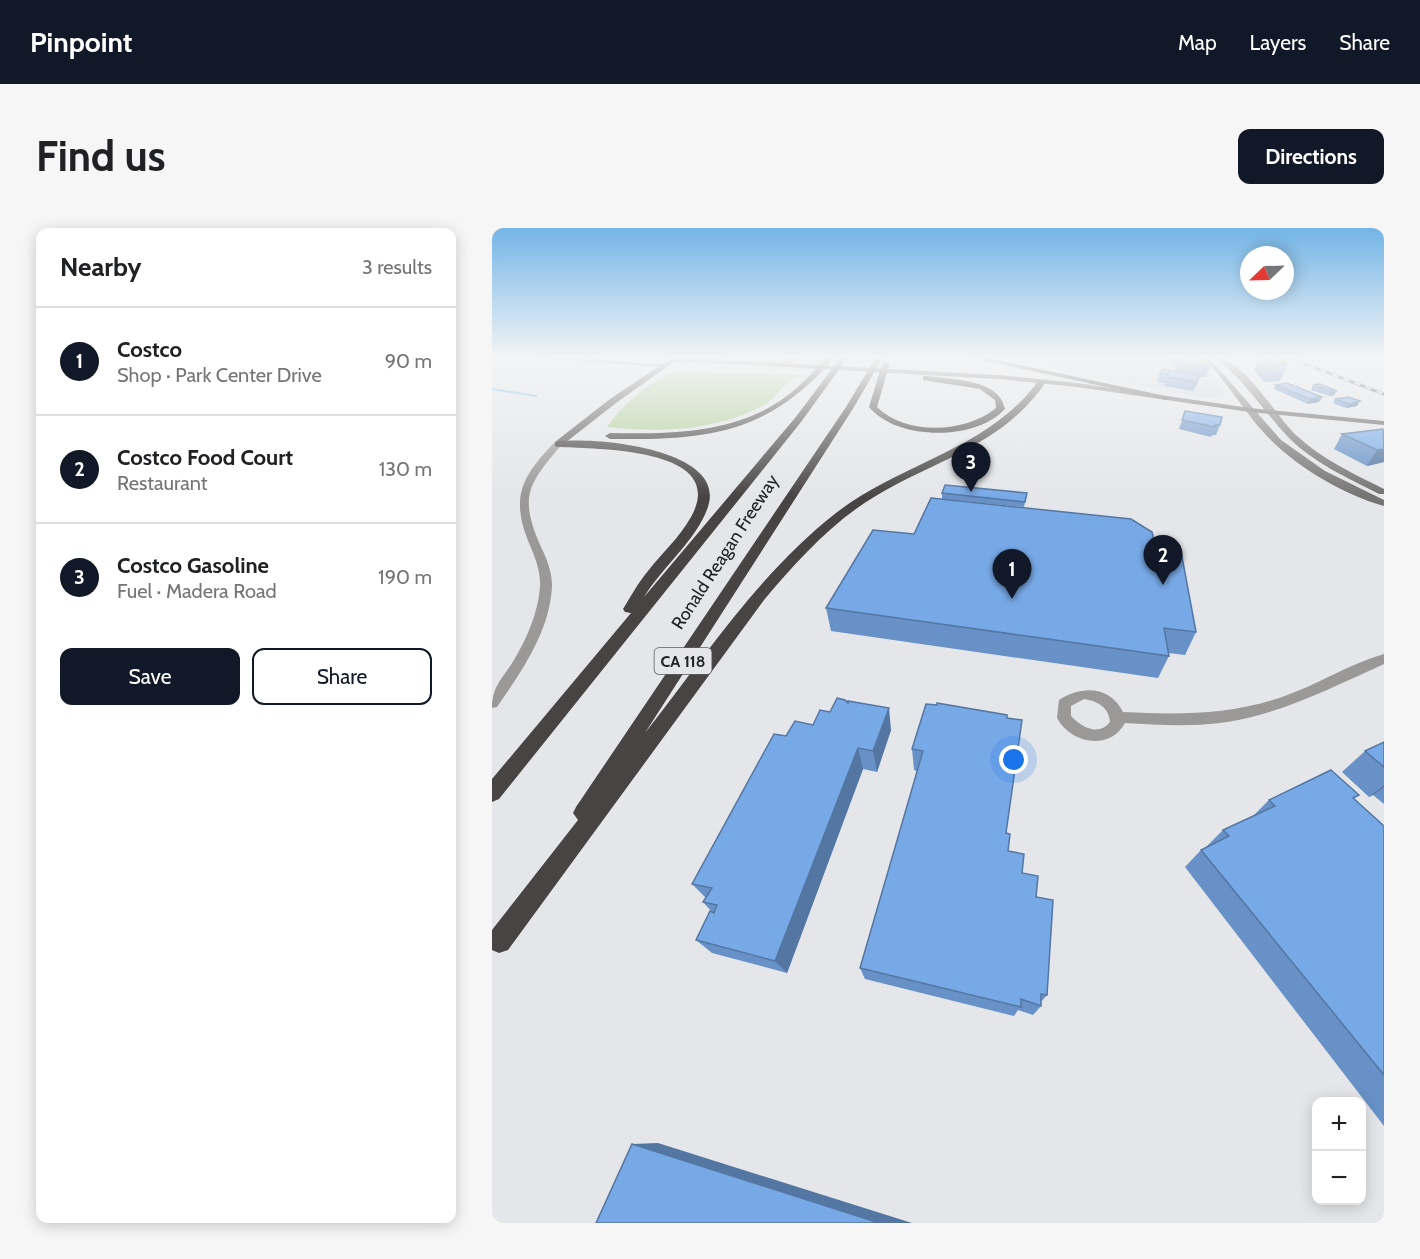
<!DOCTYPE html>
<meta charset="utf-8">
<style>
:root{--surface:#fff;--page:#f6f6f6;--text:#202124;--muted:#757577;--line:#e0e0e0;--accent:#111827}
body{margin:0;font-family:Cabin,sans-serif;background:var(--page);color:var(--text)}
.controls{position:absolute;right:18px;bottom:18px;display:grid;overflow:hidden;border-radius:12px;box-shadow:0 3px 15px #0003}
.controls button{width:54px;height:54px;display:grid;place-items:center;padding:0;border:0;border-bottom:2px solid var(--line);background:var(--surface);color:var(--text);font:30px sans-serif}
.compass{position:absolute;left:748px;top:18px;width:54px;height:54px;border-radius:50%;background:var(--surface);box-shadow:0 3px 15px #0003;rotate:247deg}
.you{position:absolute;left:522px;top:532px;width:21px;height:21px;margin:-15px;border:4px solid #fff;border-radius:50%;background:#1a73e8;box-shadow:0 0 0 9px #1a73e833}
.badge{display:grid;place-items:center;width:39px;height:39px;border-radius:50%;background:var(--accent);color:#fff;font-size:20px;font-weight:700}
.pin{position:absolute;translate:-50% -50px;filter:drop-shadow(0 2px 3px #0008)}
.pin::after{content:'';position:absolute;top:32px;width:21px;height:18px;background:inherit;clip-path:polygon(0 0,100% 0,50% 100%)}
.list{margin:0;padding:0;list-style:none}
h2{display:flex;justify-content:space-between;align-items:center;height:78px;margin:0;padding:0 24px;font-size:26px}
h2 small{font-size:20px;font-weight:400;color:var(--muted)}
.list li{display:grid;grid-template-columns:39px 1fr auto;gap:18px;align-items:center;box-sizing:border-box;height:108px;padding:0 24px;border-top:2px solid var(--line)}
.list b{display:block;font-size:22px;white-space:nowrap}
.list p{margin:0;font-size:20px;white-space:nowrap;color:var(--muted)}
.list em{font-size:20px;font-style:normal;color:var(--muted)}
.actions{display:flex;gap:12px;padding:18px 24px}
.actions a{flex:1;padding:14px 0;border:2px solid var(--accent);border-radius:12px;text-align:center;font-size:21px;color:var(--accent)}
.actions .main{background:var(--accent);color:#fff}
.map{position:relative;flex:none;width:892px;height:995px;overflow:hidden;border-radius:12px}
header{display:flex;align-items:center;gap:36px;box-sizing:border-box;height:84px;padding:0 30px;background:var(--accent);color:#fff}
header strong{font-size:28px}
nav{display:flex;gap:33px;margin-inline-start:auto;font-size:21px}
.intro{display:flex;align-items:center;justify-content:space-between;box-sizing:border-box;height:144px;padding:0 36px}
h1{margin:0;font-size:42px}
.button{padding:15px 27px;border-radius:12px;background:var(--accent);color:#fff;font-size:21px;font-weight:700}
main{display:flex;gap:36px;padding:0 36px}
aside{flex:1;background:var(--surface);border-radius:12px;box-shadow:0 3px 15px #0003}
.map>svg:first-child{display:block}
.built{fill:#d4dbe4}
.green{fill:#b2d097}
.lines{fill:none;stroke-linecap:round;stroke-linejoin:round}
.stream{stroke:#65b6e5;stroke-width:2}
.street{fill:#9a9998;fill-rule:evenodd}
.secondary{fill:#767473;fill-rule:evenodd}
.primary{fill:#5d5a59;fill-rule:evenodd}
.highway{fill:#474443;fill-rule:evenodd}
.rail-casing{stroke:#545657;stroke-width:3}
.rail{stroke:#e4e6e9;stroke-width:2;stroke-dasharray:6;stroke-linecap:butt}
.wall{fill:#6791c7}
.shaded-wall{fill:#5476a2}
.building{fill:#78a9e7;stroke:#5476a2;stroke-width:1.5}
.labels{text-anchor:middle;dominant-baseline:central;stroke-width:6;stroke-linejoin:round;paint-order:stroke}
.shield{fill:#e4e6e9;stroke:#5c5d5e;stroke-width:1.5}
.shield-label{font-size:16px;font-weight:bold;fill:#212223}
.street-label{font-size:18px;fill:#212223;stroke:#e4e6e9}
</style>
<header>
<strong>Pinpoint</strong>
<nav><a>Map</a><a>Layers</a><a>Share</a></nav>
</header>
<div class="intro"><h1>Find us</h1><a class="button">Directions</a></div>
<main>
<aside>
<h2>Nearby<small>3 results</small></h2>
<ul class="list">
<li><span class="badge">1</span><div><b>Costco</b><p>Shop · Park Center Drive</p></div><em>90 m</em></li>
<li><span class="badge">2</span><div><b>Costco Food Court</b><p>Restaurant</p></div><em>130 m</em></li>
<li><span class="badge">3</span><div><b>Costco Gasoline</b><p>Fuel · Madera Road</p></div><em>190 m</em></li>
</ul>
<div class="actions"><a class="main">Save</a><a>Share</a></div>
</aside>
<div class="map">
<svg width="892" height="995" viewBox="0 0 892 995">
<rect width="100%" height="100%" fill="#e4e6e9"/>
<path class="built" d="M 499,129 L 700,129 L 709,134 L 734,167 L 724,170 L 705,169 Z"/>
<path class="green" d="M 183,144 L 312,147 C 309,149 306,149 303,150 C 293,154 284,170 272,177 C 223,203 169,205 115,199 C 132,175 155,155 183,144 Z"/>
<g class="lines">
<path class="stream" d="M 0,161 L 44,168"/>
<g class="street">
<path d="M 63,214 L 70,216 C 37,256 26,267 49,319 C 55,331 60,344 60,358 C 58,403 30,443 5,479 L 0,480 C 0,458 11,450 22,432 C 35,410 46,385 48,359 C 49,344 43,329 37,315 C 18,269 30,248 63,214 Z"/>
<path d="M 892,426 L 892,436 C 841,459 791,485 735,494 C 702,499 667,497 633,495 C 618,523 579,516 565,490 L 567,472 C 589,458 617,457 631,484 C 686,487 738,487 790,469 C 825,457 857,436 892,426 ZM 592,471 C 605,473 617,479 618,494 C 607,508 590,500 579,488 L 579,478 Z"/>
</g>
<g class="secondary">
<path d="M 27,129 L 69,129 L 176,137 L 173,139 Z"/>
<path d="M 715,129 L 721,129 L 719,132 L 789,212 L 833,243 L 892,272 L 892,278 C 850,266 803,238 773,206 C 752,183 736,155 714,133 Z"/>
<path d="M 722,129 C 751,129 784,189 805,208 C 830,231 862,246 892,261 L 892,266 L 887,266 C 856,250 822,235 797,210 C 771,183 753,152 722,129 Z"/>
</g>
<path class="primary" d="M 181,129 L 506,147 L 585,155 L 758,180 L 892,193 L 892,197 L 758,184 L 585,159 L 506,151 L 183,133 L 124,175 L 69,218 L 63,218 L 63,214 L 118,171 Z"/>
<g class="highway">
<path d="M 299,129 L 308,129 L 294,139 L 288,139 L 288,135 Z"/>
<path d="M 336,129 L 343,129 C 276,207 215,212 118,211 L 113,208 L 118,205 C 176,206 242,206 292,170 C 308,159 321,143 336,129 Z"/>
<path d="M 349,129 L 356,129 L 309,194 L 7,571 L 0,574 L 0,551 L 139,385 L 133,384 L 131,381 C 139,368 146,355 156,343 C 170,325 188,309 199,289 C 238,219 103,221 66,219 L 63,218 L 63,214 C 96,208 230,219 217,275 C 209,308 170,339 152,369 L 303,190 Z"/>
<path d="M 384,129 L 391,129 L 362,179 L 153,505 C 212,430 267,345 344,285 C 408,235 498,221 547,152 L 554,154 C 510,218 444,231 382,269 C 339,295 304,334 272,372 L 16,722 L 7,725 L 0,722 L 0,702 L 86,592 L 81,585 L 84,579 L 354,179 Z"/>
<path d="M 476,129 L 491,129 L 678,169 L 674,172 Z"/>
<path d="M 391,133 L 398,135 L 385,179 C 414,208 474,205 504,180 L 503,172 L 488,161 L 431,152 L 431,148 L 434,148 C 460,152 507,150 513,181 C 484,213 405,213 377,179 Z"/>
</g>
<g class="rail-casing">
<path id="rail" d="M 795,129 L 892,166"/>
</g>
<use href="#rail" class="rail"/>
</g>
<g class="wall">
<path d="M 678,129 L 713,129 L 719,136 L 714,149 L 708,149 L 705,156 L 701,163 L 672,158 L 673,155 L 665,154 L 668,145 L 686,144 L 677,132 Z"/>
<path d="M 767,129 L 788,129 L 796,136 L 788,153 L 773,154 L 762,143 Z"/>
<path d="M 784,157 L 830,169 L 827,174 L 816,176 L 782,161 Z"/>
<path d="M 821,157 L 845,163 L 842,167 L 837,168 L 819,162 Z"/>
<path d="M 843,171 L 865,178 L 854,180 L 841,175 Z"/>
<path d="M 693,183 L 728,197 L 724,207 L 720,207 L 719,209 L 687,201 Z"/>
<path d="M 892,202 L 892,234 L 875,238 L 842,221 L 850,206 Z"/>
<path d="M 450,265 L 535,265 L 532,279 L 450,271 Z"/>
<path d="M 422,306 L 663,316 L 704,404 L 693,427 L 677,425 L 677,428 L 666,450 L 339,403 L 334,380 Z"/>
<path d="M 434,476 L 514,605 L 516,623 L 544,669 L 555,767 L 549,774 L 549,778 L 541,787 L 526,782 L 522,788 L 373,751 L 368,740 L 425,543 L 422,542 L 420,521 Z"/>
<path d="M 338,484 L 399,502 L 385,544 L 371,541 L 295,745 L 220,725 L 204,712 L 221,685 L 211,674 L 214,670 L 200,656 L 294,508 L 321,497 Z"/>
<path d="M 892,514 L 892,576 L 881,567 L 877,569 L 850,544 L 873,523 Z"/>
<path d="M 862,570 L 892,598 L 892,898 L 693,639 L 709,622 L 714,619 L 731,602 L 761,588 L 777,572 Z"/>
</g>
<g class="shaded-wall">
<path d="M 708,147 L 705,156 L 701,163 L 704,154 Z"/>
<path d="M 839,163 L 845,163 L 842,167 L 837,168 Z"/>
<path d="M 830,169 L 827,174 L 816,176 L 818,171 Z"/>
<path d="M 868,173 L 865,178 L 854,180 L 857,176 Z"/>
<path d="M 892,221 L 892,234 L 875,238 L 885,222 Z"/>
<path d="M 397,480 L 399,502 L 385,544 L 381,523 Z"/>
<path d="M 366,520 L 371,541 L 295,745 L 283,733 Z"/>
<path d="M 892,557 L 892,559 L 881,567 L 877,569 Z"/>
<path d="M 166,915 L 420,995 L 387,995 L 140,916 Z"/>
</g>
<g class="building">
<path d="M 689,129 L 713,129 L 719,136 L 694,135 Z"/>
<path d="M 772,129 L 788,129 L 796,136 L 780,136 Z"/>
<path d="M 671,141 L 708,147 L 704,154 L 675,149 L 677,146 L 668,145 Z"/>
<path d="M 795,155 L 830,169 L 818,171 L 784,157 Z"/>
<path d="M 828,156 L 845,163 L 839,163 L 821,157 Z"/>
<path d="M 856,169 L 868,173 L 857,176 L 843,171 Z"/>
<path d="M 693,183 L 730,189 L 728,197 L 723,197 L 723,199 L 690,192 Z"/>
<path d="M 891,201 L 892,221 L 885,222 L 850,206 Z"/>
<path d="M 453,257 L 535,265 L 533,274 L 450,265 Z"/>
<path d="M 439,270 L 639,291 L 660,304 L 663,316 L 688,318 L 704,404 L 672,400 L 677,428 L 334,380 L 381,302 L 422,306 Z"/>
<path d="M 345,470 L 353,472 L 356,475 L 356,473 L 397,480 L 381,523 L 366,520 L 283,733 L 204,712 L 218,683 L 222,685 L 225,677 L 211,674 L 220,660 L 200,656 L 282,506 L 294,508 L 303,493 L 321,497 L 328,482 L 338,484 Z"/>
<path d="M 445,475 L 515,487 L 515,490 L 530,492 L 514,605 L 518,606 L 516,623 L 532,626 L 530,645 L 546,648 L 544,669 L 561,672 L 555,767 L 549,766 L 549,778 L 529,771 L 529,779 L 368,740 L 431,523 L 420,521 L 434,476 L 445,477 Z"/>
<path d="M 892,514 L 892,539 L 873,523 Z"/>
<path d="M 839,542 L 867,567 L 861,570 L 892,598 L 892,847 L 709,622 L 737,608 L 731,602 L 783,578 L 777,572 Z"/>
<path d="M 140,916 L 387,995 L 104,995 Z"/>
</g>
<linearGradient id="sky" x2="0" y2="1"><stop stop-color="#73b5e7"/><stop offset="0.48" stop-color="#f3f4f5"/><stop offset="1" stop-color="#f3f4f5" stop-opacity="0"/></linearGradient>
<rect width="892" height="269" fill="url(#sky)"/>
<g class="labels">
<rect class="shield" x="162.5" y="420" width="57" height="26" rx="4.5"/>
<g class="shield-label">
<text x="191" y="433">CA 118</text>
</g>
<g class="street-label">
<text transform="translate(233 324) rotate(-57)">Ronald Reagan Freeway</text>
</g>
</g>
</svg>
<div class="controls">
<button>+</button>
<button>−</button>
</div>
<svg class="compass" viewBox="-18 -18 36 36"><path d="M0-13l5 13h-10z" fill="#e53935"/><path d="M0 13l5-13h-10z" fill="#757577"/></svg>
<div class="you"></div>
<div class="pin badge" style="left:520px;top:371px">1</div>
<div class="pin badge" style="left:671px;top:357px">2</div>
<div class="pin badge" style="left:479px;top:264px">3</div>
</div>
</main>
